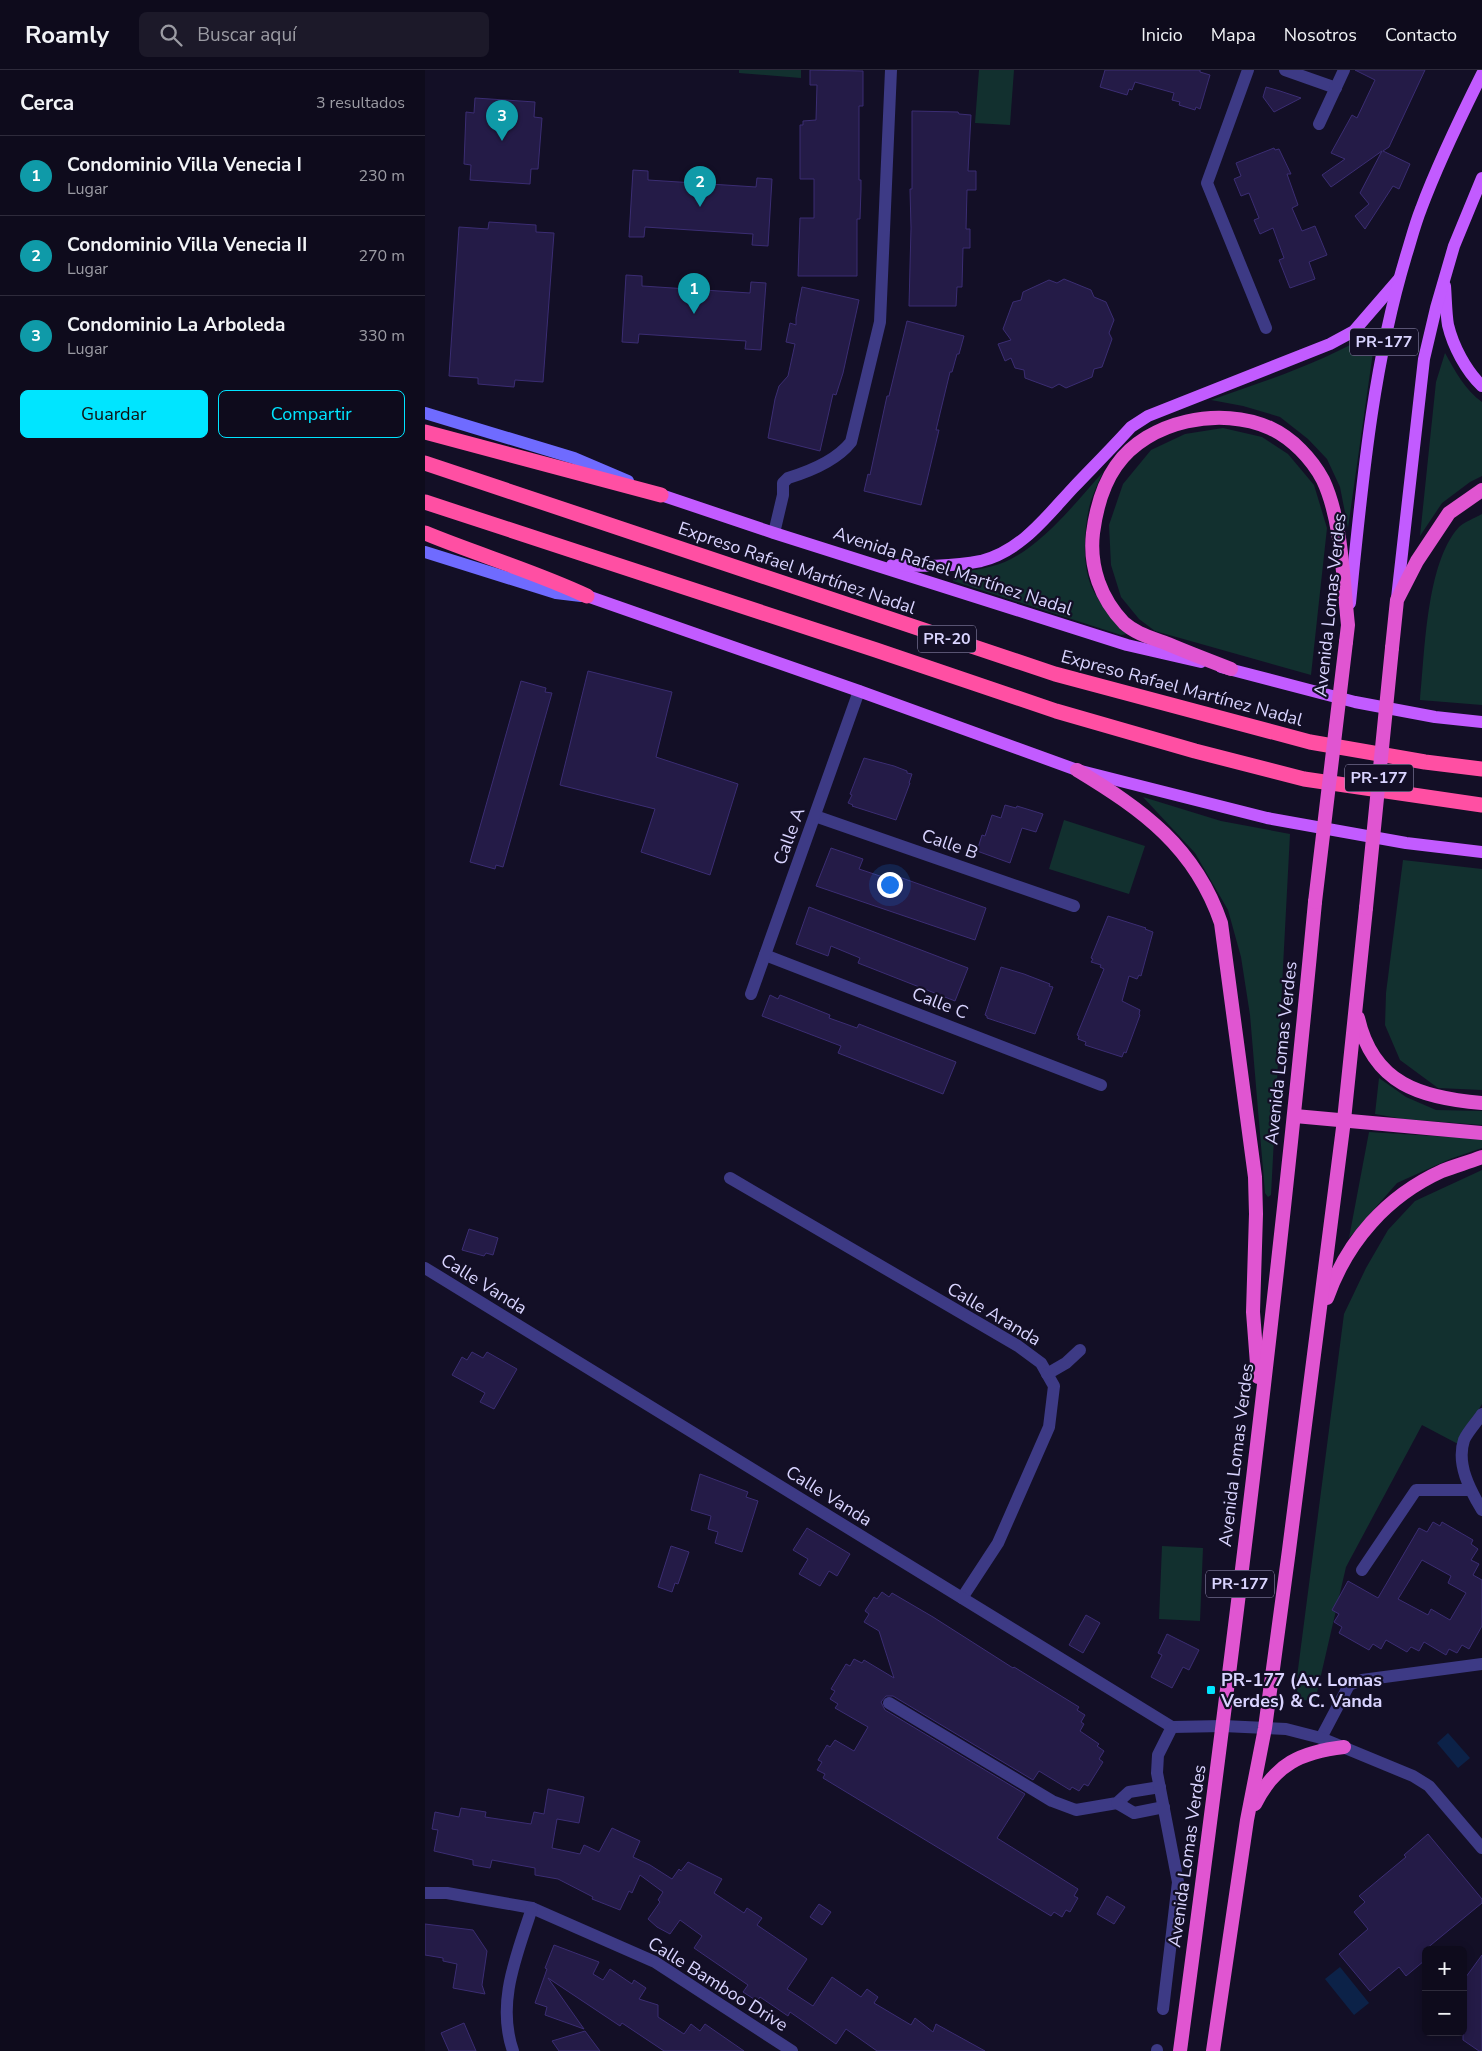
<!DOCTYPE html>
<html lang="es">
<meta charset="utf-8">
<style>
:root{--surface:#0e0b1c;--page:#1c1929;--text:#f1f3f6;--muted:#9b9ba3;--line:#2e2b3b;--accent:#00e5ff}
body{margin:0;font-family:"Nunito Sans",sans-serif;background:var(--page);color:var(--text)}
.controls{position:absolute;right:15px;bottom:15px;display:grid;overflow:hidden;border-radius:8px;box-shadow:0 2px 8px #0003}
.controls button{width:45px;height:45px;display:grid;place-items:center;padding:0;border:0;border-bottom:1px solid var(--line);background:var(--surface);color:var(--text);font:25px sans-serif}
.you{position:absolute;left:464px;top:814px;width:18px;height:18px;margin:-12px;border:4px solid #fff;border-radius:50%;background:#1a73e8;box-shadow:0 0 0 8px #1a73e833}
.badge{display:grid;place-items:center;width:32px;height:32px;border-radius:50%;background:var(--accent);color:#fff;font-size:16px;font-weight:700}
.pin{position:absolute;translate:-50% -41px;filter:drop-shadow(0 1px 2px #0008)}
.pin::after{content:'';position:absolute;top:26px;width:18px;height:15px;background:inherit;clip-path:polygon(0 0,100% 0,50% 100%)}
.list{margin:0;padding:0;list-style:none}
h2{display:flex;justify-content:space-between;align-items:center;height:65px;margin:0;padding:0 20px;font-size:21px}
h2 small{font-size:16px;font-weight:400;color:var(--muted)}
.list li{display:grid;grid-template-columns:32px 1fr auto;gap:15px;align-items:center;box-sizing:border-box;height:80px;padding:0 20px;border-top:1px solid var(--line)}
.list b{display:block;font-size:19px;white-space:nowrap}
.list p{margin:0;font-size:16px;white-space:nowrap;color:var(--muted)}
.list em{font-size:16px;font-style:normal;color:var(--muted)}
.actions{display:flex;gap:10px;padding:15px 20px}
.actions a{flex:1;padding:11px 0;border:1px solid var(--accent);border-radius:8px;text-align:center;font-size:18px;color:var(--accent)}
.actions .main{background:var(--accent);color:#111}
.icon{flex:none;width:28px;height:28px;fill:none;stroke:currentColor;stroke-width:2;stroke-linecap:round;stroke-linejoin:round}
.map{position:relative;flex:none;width:1057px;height:1981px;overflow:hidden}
header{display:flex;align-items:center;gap:30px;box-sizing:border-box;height:70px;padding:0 25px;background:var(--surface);border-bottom:1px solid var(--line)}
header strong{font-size:24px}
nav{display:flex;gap:28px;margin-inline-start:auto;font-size:18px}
.search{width:350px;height:45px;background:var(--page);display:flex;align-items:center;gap:12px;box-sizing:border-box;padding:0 18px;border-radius:8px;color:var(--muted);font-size:19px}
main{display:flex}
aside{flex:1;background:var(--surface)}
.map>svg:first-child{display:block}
.green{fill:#12302f}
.water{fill:#0c2248}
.building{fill:#241b47;stroke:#3b2d73;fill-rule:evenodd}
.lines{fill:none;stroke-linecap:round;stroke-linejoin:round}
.minor{stroke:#3d3a85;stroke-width:12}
.tertiary{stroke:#3d3a85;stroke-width:12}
.secondary{stroke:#6f6bff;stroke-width:12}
.primary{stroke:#c25bff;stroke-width:12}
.trunk{stroke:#e055d1;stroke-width:14}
.motorway{stroke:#ff4fa3;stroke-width:15}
.trunk-bridge{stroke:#e055d1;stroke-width:14}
.poi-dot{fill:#00e5ff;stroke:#130f26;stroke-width:2}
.labels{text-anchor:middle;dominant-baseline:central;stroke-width:4.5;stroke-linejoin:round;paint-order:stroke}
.shield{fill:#130f26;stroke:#9e99be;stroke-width:1}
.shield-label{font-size:16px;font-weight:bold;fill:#d9d4ff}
.street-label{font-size:18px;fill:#d9d4ff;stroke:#130f26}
.poi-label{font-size:18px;font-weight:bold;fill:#d9d4ff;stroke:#130f26;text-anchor:start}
</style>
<header>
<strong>Roamly</strong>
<div class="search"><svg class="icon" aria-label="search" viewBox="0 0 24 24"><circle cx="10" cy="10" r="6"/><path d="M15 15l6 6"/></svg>Buscar aquí</div>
<nav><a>Inicio</a><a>Mapa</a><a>Nosotros</a><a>Contacto</a></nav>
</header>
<main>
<aside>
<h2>Cerca<small>3 resultados</small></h2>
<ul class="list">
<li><span class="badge" style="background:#0f9aa8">1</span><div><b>Condominio Villa Venecia I</b><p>Lugar</p></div><em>230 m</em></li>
<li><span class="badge" style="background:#0f9aa8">2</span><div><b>Condominio Villa Venecia II</b><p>Lugar</p></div><em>270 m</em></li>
<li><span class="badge" style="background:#0f9aa8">3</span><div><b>Condominio La Arboleda</b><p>Lugar</p></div><em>330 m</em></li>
</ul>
<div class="actions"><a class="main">Guardar</a><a>Compartir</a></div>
</aside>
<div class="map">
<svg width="1057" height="1981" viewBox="0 0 1057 1981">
<rect width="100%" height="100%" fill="#130f26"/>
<g class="green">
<path d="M 314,0 L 376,0 L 376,8 L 314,3 Z"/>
<path d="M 554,0 L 589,0 L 585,55 L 550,53 Z"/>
<path d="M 951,260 L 951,261 L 923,458 L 915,417 L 902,389 L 883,369 L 855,347 L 818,336 L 786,330 C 843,310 900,292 951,260 Z"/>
<path d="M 1020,283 C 1030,301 1040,320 1057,332 L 1057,406 L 1045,412 L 1017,433 L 995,466 L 1011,312 Z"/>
<path d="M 798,358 L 837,367 L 863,384 L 889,415 L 902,458 L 886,605 L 730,561 L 714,549 L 696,527 L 686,495 L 684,455 L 698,414 L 726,380 L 760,364 Z"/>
<path d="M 678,402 C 673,413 667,426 664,438 C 659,462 657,495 667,518 C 675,535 690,549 702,564 L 696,565 L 528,511 L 530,503 C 548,500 570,498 586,489 C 621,471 652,431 678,402 Z"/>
<path d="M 1057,444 L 1057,635 L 995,630 C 1000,582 1001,493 1034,457 C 1039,452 1050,448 1057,444 Z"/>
<path d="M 718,727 L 796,751 L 865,764 L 846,1125 L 843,1127 L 840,1123 L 825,945 L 816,887 L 803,840 L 770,783 Z"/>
<path d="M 639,750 L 720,776 L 704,824 L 624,799 Z"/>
<path d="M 978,790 L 1057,799 L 1057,1020 L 1013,1018 L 975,990 L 960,955 L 961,923 Z"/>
<path d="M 954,1008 L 981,1027 L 1011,1040 L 1057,1041 L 1057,1055 L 978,1049 L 950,1044 Z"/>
<path d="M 944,1062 L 1057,1069 L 1057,1078 L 1025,1089 L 972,1113 L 924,1168 Z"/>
<path d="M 1057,1100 L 1057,1334 L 1033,1374 L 997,1355 L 921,1497 L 890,1631 L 878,1630 L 872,1621 L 872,1607 L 919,1244 L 941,1198 L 963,1160 L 990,1131 Z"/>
<path d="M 737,1476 L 778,1478 L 775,1551 L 734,1549 Z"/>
</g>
<g class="water">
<path d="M 1023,1663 L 1045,1688 L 1033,1698 L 1012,1673 Z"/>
<path d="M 915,1897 L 944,1933 L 929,1945 L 900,1909 Z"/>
</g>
<g class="building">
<path d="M 385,0 L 438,1 L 438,36 L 434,36 L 434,110 L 436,110 L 436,119 L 435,149 L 432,149 L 432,206 L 373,206 L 375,148 L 389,148 L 389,109 L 375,109 L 375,55 L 378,55 L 378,51 L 391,50 L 392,15 L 385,15 Z"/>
<path d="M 680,0 L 775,0 L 775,2 L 785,5 L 775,39 L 771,37 L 770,40 L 754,35 L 755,32 L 747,30 L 749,23 L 710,12 L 707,20 L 704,19 L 702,25 L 675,17 Z"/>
<path d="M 930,0 L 1000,0 L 964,77 L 958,81 L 985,94 L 974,119 L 968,116 L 940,159 L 930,146 L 944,134 L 935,123 L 957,81 L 906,117 L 897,105 L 920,89 L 906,83 L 927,45 L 932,48 L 950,10 Z"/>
<path d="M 841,17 L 855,21 L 876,28 L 849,42 L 838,27 Z"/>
<path d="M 50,28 L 110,32 L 109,47 L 117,48 L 113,99 L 106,99 L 105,114 L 45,110 L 46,95 L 39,94 L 41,42 L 49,43 Z"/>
<path d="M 487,41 L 533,42 L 534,44 L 546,45 L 543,101 L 551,101 L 551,120 L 542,120 L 541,159 L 545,159 L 545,178 L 538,178 L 537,217 L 532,217 L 531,236 L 484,236 L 486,158 L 485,119 L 487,119 Z"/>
<path d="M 849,78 L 850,80 L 854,79 L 866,104 L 862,104 L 873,135 L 867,138 L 877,161 L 890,156 L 902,185 L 884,192 L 890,209 L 865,218 L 854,190 L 859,188 L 848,158 L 835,164 L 829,150 L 834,148 L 824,123 L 816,126 L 809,109 L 816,106 L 811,93 Z"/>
<path d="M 208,100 L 223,101 L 223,110 L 331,117 L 332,108 L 347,109 L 343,176 L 327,175 L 328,164 L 220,157 L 219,167 L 204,167 Z"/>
<path d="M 64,152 L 111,155 L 111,162 L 129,163 L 118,312 L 90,310 L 89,317 L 53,314 L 53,308 L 24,306 L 34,157 L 63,159 Z"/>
<path d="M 201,205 L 217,206 L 217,216 L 325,223 L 326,212 L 341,213 L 336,280 L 320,279 L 321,271 L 214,264 L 213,273 L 197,272 Z"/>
<path d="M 639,209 L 666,220 L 669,227 L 681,232 L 689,250 L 684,263 L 687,269 L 677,297 L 669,299 L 667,307 L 641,318 L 634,314 L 627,318 L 600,308 L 599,300 L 590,298 L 586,288 L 580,291 L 573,274 L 586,270 L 578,259 L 588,232 L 596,230 L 598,222 L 624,210 L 632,213 Z"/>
<path d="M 377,217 L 434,230 L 418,303 L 411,325 L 408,324 L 395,381 L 343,368 L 350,329 L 354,316 L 363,306 L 370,274 L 361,272 L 365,253 L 371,255 L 371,248 Z"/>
<path d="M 482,251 L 539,266 L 534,284 L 532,284 L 527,302 L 525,302 L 511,360 L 514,360 L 496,435 L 439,421 L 443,404 L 445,405 L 462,326 L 464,326 Z"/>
<path d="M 163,601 L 247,622 L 231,687 L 313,714 L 285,805 L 216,782 L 230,739 L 135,715 Z"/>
<path d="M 96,611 L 121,618 L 120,622 L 127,623 L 78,797 L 71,795 L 70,799 L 45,792 Z"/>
<path d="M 439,688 L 469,696 L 482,701 L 482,703 L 487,704 L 484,713 L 485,713 L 471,750 L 427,736 L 428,735 L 423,733 L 427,725 L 425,724 Z"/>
<path d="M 580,735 L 591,738 L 592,736 L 618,744 L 611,762 L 597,758 L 585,793 L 552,781 L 557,765 L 560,766 L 567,745 L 576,748 Z"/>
<path d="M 406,778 L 438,789 L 434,799 L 461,808 L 463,803 L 561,838 L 550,870 L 391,816 Z"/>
<path d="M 384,837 L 543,898 L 530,931 L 433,893 L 435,888 L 406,876 L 403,886 L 371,874 Z"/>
<path d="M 683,846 L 721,858 L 720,859 L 728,862 L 716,906 L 714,905 L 712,909 L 704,906 L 697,931 L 715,940 L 714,944 L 715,945 L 701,983 L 699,982 L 697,987 L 660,975 L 661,972 L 653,969 L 654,966 L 652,965 L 679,899 L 675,897 L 676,895 L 666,892 L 668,889 L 666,888 Z"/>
<path d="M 576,897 L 599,904 L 625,914 L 624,916 L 628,917 L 610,964 L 562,948 L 562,946 L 560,945 Z"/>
<path d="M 345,925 L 353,929 L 355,925 L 405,945 L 404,948 L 432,958 L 434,954 L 531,992 L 518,1024 L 413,983 L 416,976 L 337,946 Z"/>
<path d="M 44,1159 L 73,1168 L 68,1185 L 61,1183 L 59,1186 L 37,1180 Z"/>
<path d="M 47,1282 L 58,1288 L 62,1282 L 92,1299 L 69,1339 L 55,1332 L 60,1323 L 27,1305 L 37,1287 L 42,1290 Z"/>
<path d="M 275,1404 L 323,1422 L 321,1427 L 333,1431 L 317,1482 L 290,1473 L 293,1462 L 283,1459 L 286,1446 L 266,1440 Z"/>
<path d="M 1008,1452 L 1015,1456 L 1017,1452 L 1048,1470 L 1046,1474 L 1053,1479 L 1046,1490 L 1054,1494 L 1048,1505 L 1057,1510 L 1057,1556 L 1044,1579 L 1037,1575 L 1032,1583 L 1024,1579 L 1021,1585 L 999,1572 L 994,1581 L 986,1577 L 982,1582 L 961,1570 L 956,1579 L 948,1574 L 944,1580 L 914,1563 L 917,1557 L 909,1552 L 914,1544 L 907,1540 L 923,1511 L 953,1528 L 994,1458 L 1002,1462 ZM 997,1490 L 1026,1506 L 1023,1513 L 1041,1523 L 1025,1550 L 1006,1539 L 1003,1545 L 973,1529 Z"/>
<path d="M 382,1458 L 425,1484 L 412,1506 L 404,1501 L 395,1516 L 374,1504 L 383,1489 L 368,1480 Z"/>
<path d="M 246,1476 L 264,1482 L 253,1514 L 250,1513 L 247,1522 L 233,1517 Z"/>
<path d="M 457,1522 L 464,1527 L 467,1523 L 508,1547 L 588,1598 L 589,1597 L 654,1637 L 652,1640 L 660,1645 L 656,1652 L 659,1654 L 655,1661 L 674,1674 L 672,1676 L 679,1681 L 674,1689 L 678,1692 L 663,1716 L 659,1714 L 654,1721 L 647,1717 L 645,1720 L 614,1701 L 608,1710 L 468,1626 L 461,1626 L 456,1632 L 460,1640 L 600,1724 L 572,1768 L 653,1819 L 649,1826 L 653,1828 L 645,1842 L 641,1840 L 637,1847 L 629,1842 L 626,1846 L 398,1708 L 400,1704 L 392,1700 L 397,1692 L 393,1690 L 402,1675 L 405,1677 L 410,1670 L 429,1681 L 443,1657 L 410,1638 L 413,1634 L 405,1629 L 410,1621 L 406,1619 L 421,1594 L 425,1596 L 429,1589 L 437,1593 L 439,1590 L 469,1608 L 454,1561 L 439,1552 L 444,1544 L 440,1541 L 449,1527 L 452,1529 Z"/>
<path d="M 661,1545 L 675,1553 L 658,1583 L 644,1575 Z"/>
<path d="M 742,1564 L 774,1580 L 764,1600 L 758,1597 L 747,1618 L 726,1607 L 737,1585 L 733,1583 Z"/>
<path d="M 123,1719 L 159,1727 L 154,1753 L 132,1749 L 127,1778 L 155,1784 L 159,1775 L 174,1782 L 187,1758 L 215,1771 L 208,1787 L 225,1795 L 247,1809 L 254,1799 L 256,1801 L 263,1792 L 297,1809 L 289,1823 L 319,1843 L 322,1838 L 337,1848 L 332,1855 L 382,1889 L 362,1919 L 388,1936 L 407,1907 L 436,1927 L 442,1919 L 453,1927 L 449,1933 L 486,1955 L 490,1948 L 508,1962 L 511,1954 L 560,1981 L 452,1981 L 421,1959 L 411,1974 L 365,1942 L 363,1946 L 335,1927 L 332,1931 L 318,1922 L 323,1915 L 269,1878 L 277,1866 L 255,1850 L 245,1864 L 232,1857 L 223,1849 L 235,1832 L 233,1830 L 238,1822 L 215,1805 L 207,1823 L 204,1821 L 195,1840 L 167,1829 L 168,1827 L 133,1809 L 110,1805 L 110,1798 L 67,1790 L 65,1798 L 48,1795 L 48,1790 L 9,1781 L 13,1760 L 7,1759 L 10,1742 L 34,1747 L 36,1738 L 61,1742 L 60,1747 L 106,1754 L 109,1742 L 119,1744 Z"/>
<path d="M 1003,1764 L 1057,1829 L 1057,1833 L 1001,1879 L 999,1891 L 981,1906 L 974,1897 L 945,1921 L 914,1884 L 943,1859 L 929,1842 L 940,1832 L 934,1826 L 981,1787 L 979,1785 Z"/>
<path d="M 682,1826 L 700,1837 L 689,1854 L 672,1844 Z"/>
<path d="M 394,1834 L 406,1842 L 397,1855 L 385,1847 Z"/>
<path d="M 0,1854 L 48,1860 L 62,1881 L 57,1915 L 60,1924 L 28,1918 L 32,1894 L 18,1891 L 18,1888 L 0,1885 Z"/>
<path d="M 129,1875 L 174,1892 L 168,1904 L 178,1910 L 185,1899 L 207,1914 L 209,1910 L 221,1918 L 214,1929 L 233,1935 L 233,1947 L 259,1964 L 266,1954 L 275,1961 L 280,1954 L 319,1981 L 239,1981 L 197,1953 L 195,1956 L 123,1908 L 159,1959 L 120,1945 L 122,1937 L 110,1933 L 122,1899 L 120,1898 Z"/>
<path d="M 1057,1885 L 1057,1981 L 1054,1981 L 1038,1970 L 1038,1911 Z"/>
<path d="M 39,1953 L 51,1981 L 24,1981 L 16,1963 Z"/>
<path d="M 160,1961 L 175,1981 L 134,1981 L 127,1971 Z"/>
</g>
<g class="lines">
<g class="minor">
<path d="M 823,0 L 782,113 L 841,258"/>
<path d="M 860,0 L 911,18"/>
<path d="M 894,54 L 919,0"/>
<path d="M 349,463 L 358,425 L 358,413 L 363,408 C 386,401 411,391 426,372 L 455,252 L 466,0"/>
<path d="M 390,746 L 649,836"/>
<path d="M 340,885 L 676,1015"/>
<path d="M 326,924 L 434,621"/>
<path d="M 305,1108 L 593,1276 L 616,1293 L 629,1316 L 624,1357 L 573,1473 L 537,1528"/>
<path d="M 0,1198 L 747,1657 L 798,1656"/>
<path d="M 622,1304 L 641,1293 L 655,1280"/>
<path d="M 1057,1344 C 1052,1352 1043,1361 1039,1370 C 1031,1394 1045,1420 1057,1440"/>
<path d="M 937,1500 L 991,1420 L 1045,1420"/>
<path d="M 464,1633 L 627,1731 L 651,1740 L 692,1733 L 704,1722 L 735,1717"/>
<path d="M 896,1668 L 924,1615 L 937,1610 L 1057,1594"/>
<path d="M 692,1733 L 709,1743 L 739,1737"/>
<path d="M 0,1823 L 22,1823 L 107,1838 L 230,1892 L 367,1981"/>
<path d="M 738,1939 L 753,1812 L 732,1703 L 733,1685 L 747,1657"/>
<path d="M 88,1981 C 71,1932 92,1885 107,1838"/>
<path d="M 732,1981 L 732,1980"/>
</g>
<path class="tertiary" d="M 798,1656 L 861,1659 L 896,1668 L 988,1706 L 1004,1716 L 1057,1778"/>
<g class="secondary">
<path d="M 0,343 L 149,388 L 203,411"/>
<path d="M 0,482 L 131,523 L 156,526"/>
</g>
<g class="primary">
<path d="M 1020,216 C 1021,229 1021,243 1023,255 C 1028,276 1041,301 1057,316"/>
<path d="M 236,425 L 349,463 L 702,575 L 776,592"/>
<path d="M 467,495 C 496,496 527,497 556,491 C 596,481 621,447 648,418 C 667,398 687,378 706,357 L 723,346 L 905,274 L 929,261 L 974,209"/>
<path d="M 162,526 L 434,621 L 652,700 L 842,748 L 981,773 L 1057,782"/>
<path d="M 972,528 L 999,289 L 1011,238 L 1029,176 L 1057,108"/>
<path d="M 925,533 C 937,416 947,299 981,186 C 986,170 990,154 996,139 C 1013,93 1035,48 1057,4"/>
<path d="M 796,597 L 930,632 L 1010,647 L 1057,652"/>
</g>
<g class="trunk">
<path d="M 967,578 L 972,530 L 992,491 L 1024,443 L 1057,420"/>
<path d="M 806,599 C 785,591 764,583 743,574 C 728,568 711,564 699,553 C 676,529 664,497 668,463 C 671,440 677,416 691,396 C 723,350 796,336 845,358 C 867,368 887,389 898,410 C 917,450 918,510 923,555 L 921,572"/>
<path d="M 652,700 C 718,740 770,777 796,853 L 830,1107 L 831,1144 L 828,1242 L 833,1307"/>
<path d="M 933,948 C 948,1014 996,1028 1057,1033"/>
<path d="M 870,1046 L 1057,1063"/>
<path d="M 902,1228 C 922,1171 962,1126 1017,1101 C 1030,1096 1044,1092 1057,1087"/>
<path d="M 830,1734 C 850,1694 876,1682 919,1677"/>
<path d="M 755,1981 C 806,1599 854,1216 890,832"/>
<path d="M 788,1981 L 822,1750 L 840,1658 L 864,1480 L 919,1050 L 941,838"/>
</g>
<g class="motorway">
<path d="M 0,362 L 236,425"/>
<path d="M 0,393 L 630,604 L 885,672 L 1000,692 L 1057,699"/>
<path d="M 0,432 L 451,580 L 631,641 L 770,681 L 879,709 L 1057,735"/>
<path d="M 0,463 C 53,485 109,501 162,526"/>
</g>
<g class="trunk-bridge">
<path d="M 890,832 L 921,572"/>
<path d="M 941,838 L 967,578"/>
</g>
</g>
<rect class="poi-dot" x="781" y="1615" width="10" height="10" rx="2.5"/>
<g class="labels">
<g class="shield">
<rect x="925" y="258.5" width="68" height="27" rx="4"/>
<rect x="493" y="555.5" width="58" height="27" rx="4"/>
<rect x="920" y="694.5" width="68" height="27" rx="4"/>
<rect x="781" y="1500.5" width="68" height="27" rx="4"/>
</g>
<g class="shield-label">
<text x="959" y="272">PR-177</text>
<text x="522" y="569">PR-20</text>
<text x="954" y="708">PR-177</text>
<text x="815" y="1514">PR-177</text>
</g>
<g class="street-label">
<text transform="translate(372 498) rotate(19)">Expreso Rafael Martínez Nadal</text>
<text transform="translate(528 501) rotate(18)">Avenida Rafael Martínez Nadal</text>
<text transform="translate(905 535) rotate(-84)">Avenida Lomas Verdes</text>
<text transform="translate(757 618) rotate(15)">Expreso Rafael Martínez Nadal</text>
<text transform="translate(364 766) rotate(-70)">Calle A</text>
<text transform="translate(525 774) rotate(19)">Calle B</text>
<text transform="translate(515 933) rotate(21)">Calle C</text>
<text transform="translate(856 983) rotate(-84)">Avenida Lomas Verdes</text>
<text transform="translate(59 1214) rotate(32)">Calle Vanda</text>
<text transform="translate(569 1244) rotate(31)">Calle Aranda</text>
<text transform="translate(811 1385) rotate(-83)">Avenida Lomas Verdes</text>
<text transform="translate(404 1426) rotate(32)">Calle Vanda</text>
<text transform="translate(762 1786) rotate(-82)">Avenida Lomas Verdes</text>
<text transform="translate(293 1914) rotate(32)">Calle Bamboo Drive</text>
</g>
<g class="poi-label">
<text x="796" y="1610">PR-177 (Av. Lomas<tspan x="796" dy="21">Verdes) &amp; C. Vanda</tspan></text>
</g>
</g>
</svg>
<div class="controls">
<button>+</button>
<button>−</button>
</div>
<div class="you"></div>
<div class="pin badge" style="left:269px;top:244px;background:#0f9aa8">1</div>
<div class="pin badge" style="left:275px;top:137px;background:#0f9aa8">2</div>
<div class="pin badge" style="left:77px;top:71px;background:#0f9aa8">3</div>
</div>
</main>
